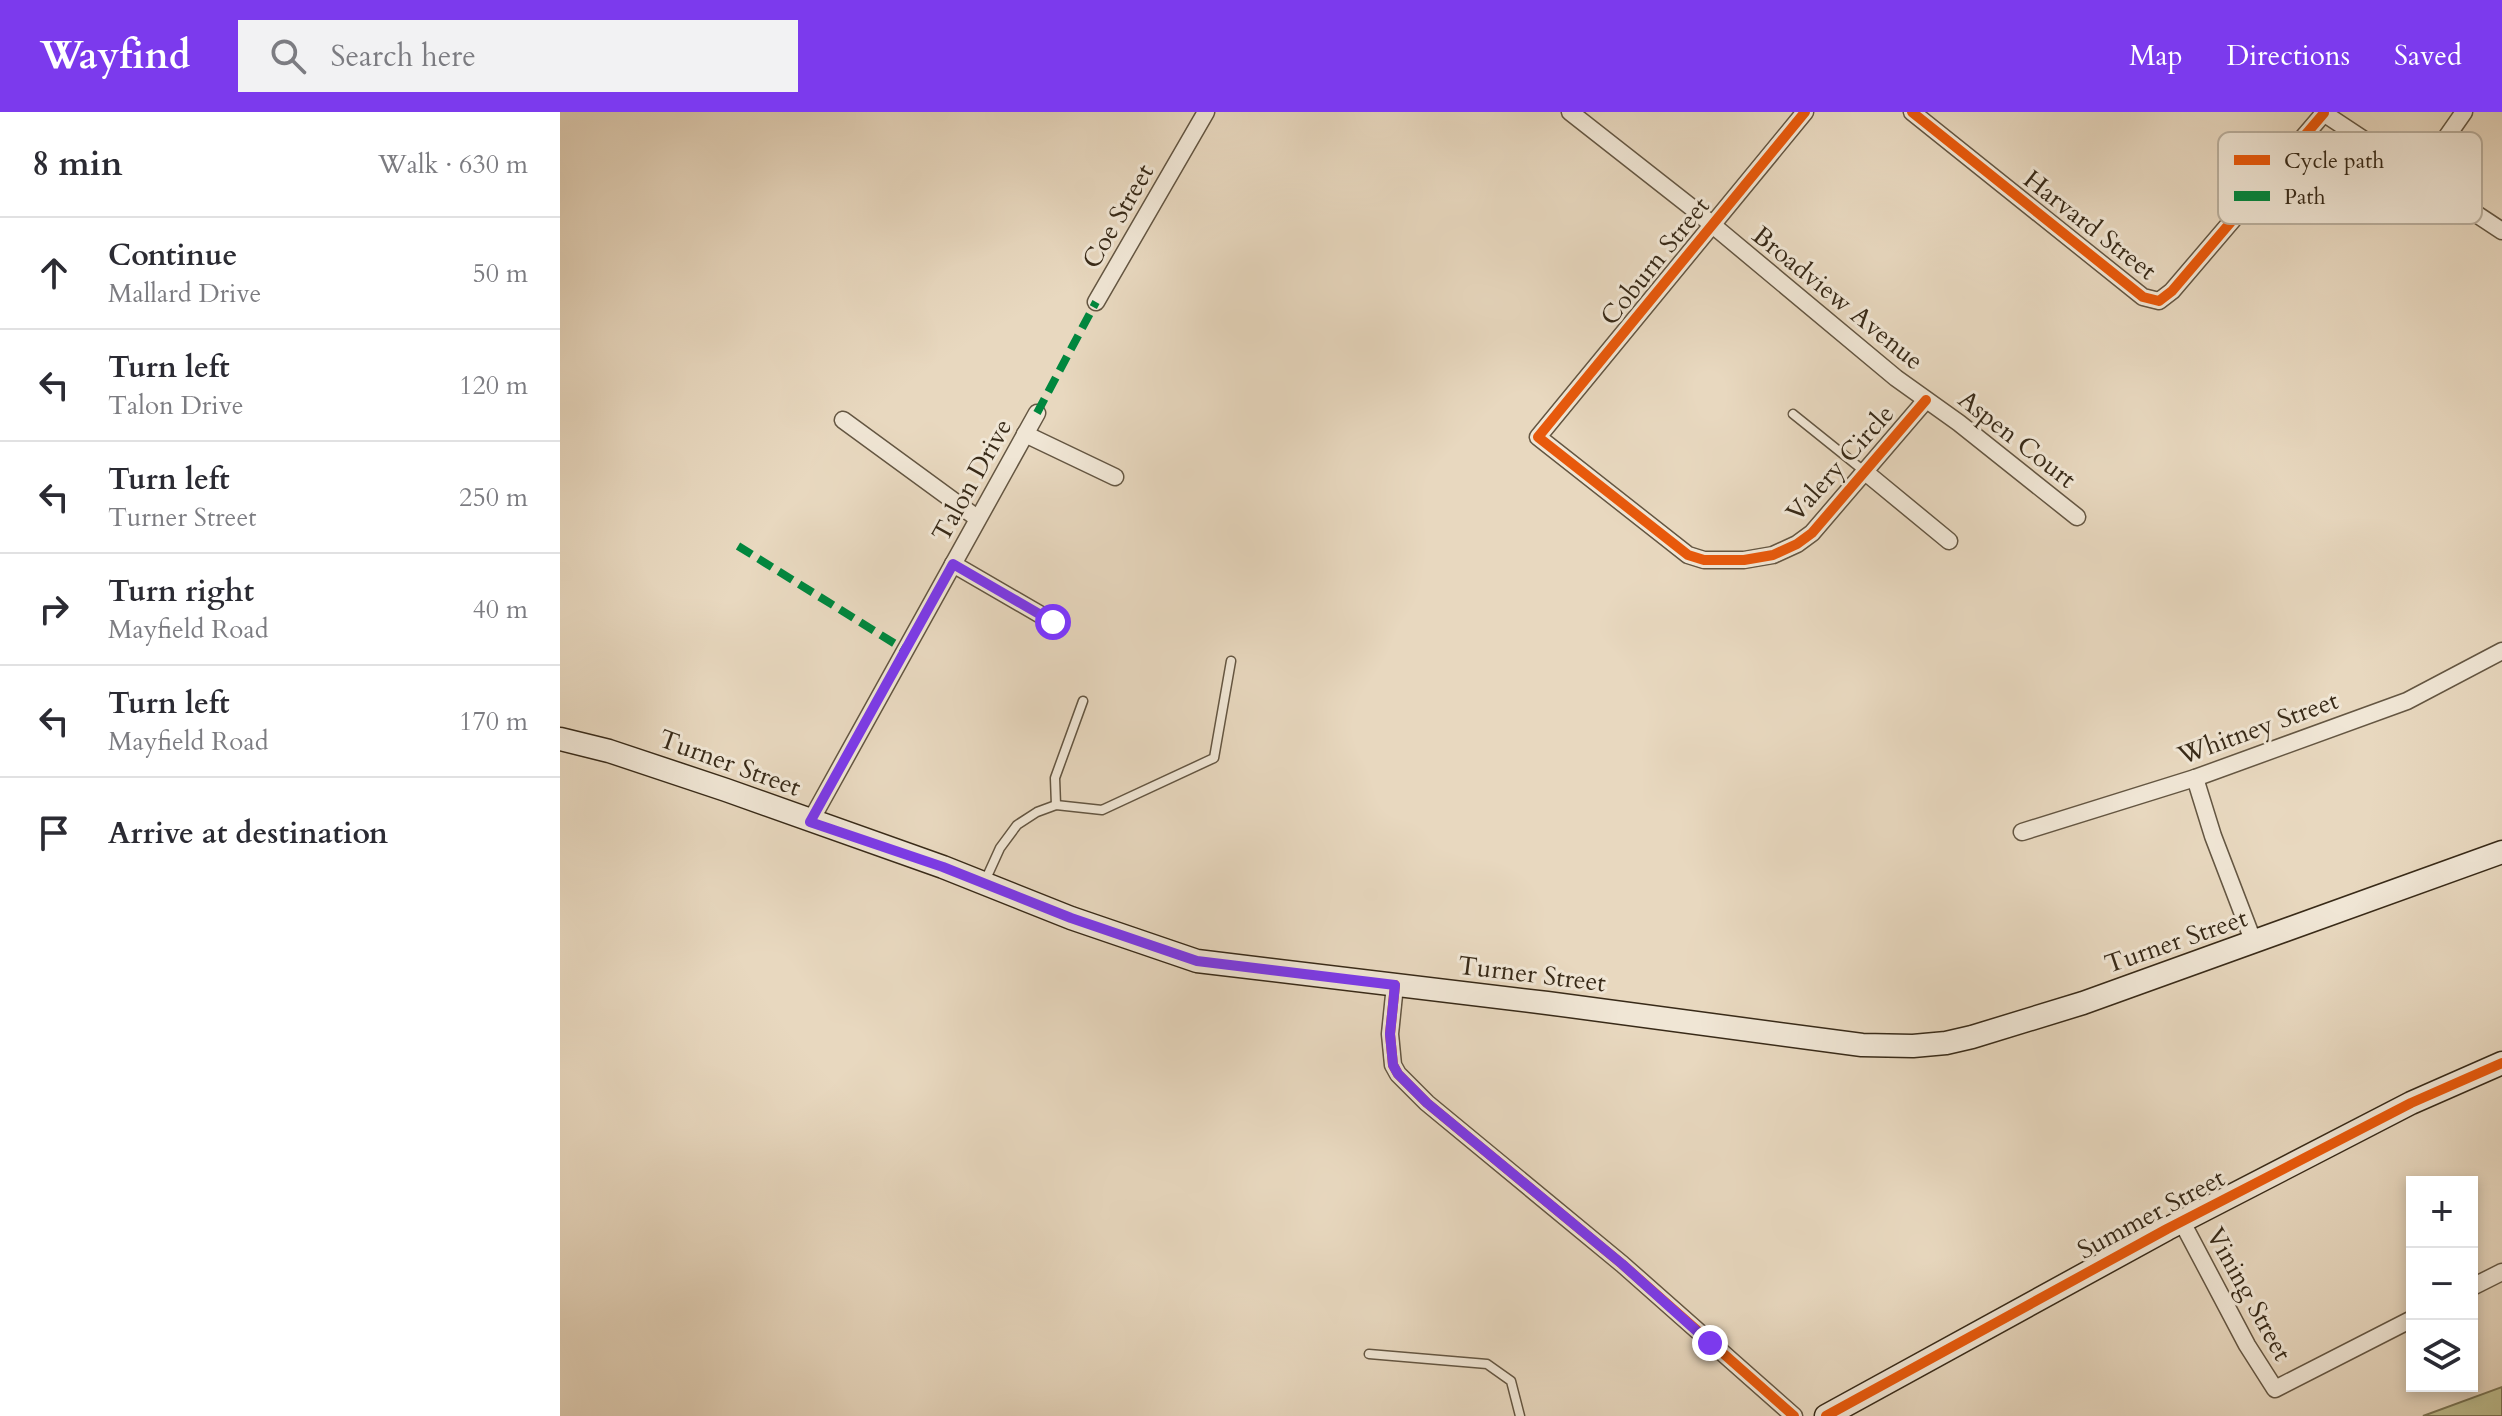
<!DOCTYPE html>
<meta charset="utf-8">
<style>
:root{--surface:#fff;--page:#f2f2f3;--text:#2b2b33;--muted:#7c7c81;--line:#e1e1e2;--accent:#7c3aed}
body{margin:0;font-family:Cardo,serif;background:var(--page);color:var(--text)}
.controls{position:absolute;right:24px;bottom:24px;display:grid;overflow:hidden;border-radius:0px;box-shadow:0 4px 12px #0003}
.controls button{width:72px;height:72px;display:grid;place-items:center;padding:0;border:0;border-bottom:2px solid var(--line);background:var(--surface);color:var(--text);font:40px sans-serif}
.stop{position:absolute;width:24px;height:24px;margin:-18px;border:6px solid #7c3aed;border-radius:50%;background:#fff}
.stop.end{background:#7c3aed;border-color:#fff;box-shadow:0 2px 8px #0008}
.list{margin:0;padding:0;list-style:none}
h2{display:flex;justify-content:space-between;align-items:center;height:104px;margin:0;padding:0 32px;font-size:34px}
h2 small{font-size:26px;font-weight:400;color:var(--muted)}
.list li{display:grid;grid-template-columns:52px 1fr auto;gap:24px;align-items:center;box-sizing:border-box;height:112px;padding:0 32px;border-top:2px solid var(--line)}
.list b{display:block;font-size:30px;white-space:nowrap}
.list p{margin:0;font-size:26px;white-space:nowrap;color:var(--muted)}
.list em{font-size:26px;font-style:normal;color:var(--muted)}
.icon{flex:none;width:44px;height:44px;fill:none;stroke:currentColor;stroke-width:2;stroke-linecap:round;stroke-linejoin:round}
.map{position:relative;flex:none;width:1942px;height:1304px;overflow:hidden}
header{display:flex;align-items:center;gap:48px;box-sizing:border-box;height:112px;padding:0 40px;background:var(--accent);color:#fff}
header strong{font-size:38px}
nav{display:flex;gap:44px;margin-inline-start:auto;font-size:28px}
.search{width:560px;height:72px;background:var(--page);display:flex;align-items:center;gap:20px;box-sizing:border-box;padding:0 28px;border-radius:0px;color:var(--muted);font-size:30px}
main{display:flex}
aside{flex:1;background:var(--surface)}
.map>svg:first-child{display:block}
.green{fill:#bdbd8e;stroke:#7a7453;stroke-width:2}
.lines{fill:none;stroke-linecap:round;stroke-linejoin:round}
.lane-casing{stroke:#645642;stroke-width:11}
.street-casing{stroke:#645642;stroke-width:19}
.secondary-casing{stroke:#382a18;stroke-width:25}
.lane{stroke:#f0e6d5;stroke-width:8}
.street{stroke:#f0e6d5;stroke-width:16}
.secondary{stroke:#f0e6d5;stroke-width:22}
.quiet{stroke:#00873e;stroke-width:8;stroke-dasharray:16 8;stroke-linecap:butt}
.cycleway-casing{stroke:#f0e6d5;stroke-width:15}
.cycleway{stroke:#e8590c;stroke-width:10}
.route{stroke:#7c3aed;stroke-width:10}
.labels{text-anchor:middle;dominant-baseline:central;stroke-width:6;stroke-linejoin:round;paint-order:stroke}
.street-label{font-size:26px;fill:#382a18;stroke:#f0e6d5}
.key{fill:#f0e6d5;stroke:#b9ae9c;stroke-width:2}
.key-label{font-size:22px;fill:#382a18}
</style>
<header>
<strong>Wayfind</strong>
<div class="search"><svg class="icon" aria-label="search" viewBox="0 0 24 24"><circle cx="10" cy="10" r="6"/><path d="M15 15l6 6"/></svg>Search here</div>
<nav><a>Map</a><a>Directions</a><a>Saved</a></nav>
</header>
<main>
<aside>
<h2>8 min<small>Walk · 630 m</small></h2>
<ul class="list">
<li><svg class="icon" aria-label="ahead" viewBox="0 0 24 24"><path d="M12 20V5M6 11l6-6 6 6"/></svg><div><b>Continue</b><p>Mallard Drive</p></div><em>50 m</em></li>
<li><svg class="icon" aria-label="left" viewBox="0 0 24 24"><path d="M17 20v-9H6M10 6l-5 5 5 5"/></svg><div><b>Turn left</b><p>Talon Drive</p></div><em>120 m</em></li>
<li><svg class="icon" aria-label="left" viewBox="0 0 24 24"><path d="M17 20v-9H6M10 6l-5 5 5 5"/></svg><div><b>Turn left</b><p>Turner Street</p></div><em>250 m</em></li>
<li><svg class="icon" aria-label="right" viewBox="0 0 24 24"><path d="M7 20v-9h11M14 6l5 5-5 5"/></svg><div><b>Turn right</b><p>Mayfield Road</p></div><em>40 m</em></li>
<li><svg class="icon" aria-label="left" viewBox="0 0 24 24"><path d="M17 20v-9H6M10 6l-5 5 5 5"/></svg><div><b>Turn left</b><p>Mayfield Road</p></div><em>170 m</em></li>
<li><svg class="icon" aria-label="arrive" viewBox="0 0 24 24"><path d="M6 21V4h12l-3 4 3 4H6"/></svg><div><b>Arrive at destination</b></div></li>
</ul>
</aside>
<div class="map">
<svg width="1942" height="1304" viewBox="0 0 1942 1304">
<rect width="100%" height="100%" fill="#e8d8bf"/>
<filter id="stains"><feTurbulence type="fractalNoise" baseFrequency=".0025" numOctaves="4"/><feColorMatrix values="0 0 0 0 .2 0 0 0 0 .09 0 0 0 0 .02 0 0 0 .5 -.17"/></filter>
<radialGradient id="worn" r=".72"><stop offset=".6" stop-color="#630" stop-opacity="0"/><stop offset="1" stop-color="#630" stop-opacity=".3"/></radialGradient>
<path class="green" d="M 1942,1275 L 1942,1304 L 1863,1304 Z"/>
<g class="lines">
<g class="lane-casing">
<g id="lane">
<path d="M 1233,302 L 1304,359"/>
<path d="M 496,693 L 495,666 L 523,589"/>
<path d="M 425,769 L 440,736 L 457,713 L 477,700 L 496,693 L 542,698 L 654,646 L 671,549"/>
<path d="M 809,1242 L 927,1252 L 951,1269 L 960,1304"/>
</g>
</g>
<g class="street-casing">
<g id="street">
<path d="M 1010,0 L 1131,95 L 1336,266 L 1399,311 L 1517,405"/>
<path d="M 1245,0 L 978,325 L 1128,443 L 1144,448 L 1184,448 L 1213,443 L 1237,432 L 1252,421 L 1366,288"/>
<path d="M 1352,0 L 1583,185 L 1599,189 L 1612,179 L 1764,1"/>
<path d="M 1762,0 L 1942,119"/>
<path d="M 1860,63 L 1904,0"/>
<path d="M 536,190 L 646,0"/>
<path d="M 283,308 L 417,406"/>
<path d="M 465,322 L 555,365"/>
<path d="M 1304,359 L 1389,429"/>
<path d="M 393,452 L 493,510"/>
<path d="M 1635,666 L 1653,724 L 1694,831"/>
<path d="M 250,710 L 477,301"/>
<path d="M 1462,720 L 1635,666 L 1847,589 L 1942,539"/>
<path d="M 835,873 L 830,922 L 833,953 L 838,962 L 867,991 L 1062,1152 L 1234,1304"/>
<path d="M 1622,1110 L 1687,1233 L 1715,1277 L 1852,1207"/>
<path d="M 1912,1175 L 1942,1160"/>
</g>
</g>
<g class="secondary-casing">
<g id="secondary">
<path d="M 0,627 L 49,639 L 166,678 L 383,755 L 511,806 L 637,849 L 987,891 L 1302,933 L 1353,934 L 1386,931 L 1412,925 L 1523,891 L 1942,740"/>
<path d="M 1266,1304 L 1607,1117 L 1851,991 L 1942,951"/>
</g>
</g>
<use href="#lane" class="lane"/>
<use href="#street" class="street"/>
<use href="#secondary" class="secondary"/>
<g class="quiet">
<path d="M 477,301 L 536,190"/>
<path d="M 178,434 L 345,538"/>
</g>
<g class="cycleway-casing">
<g id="cycleway">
<path d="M 1245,0 L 978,325 L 1128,443 L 1144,448 L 1184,448 L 1213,443 L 1237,432 L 1252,421 L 1366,288"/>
<path d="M 1352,0 L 1583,185 L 1599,189 L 1612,179 L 1764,1"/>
<path d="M 835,873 L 830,922 L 833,953 L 838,962 L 867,991 L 1062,1152 L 1234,1304"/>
<path d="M 1266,1304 L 1607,1117 L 1851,991 L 1942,951"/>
</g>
</g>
<use href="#cycleway" class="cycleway"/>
</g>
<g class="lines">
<path class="route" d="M 493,510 L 393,452 L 250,710 L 383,755 L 511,806 L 637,849 L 835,873 L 830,922 L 833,953 L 838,962 L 867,991 L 1062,1152 L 1150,1231"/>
</g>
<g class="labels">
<g class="street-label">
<text transform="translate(558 104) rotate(-60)">Coe Street</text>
<text transform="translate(1530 113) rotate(38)">Harvard Street</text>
<text transform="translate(1095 149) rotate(-51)">Coburn Street</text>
<text transform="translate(1278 186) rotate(39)">Broadview Avenue</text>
<text transform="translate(1457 327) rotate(38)">Aspen Court</text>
<text transform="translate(1280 351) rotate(-48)">Valery Circle</text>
<text transform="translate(412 368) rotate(-61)">Talon Drive</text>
<text transform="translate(1698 616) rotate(-20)">Whitney Street</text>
<text transform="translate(170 651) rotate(20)">Turner Street</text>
<text transform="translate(1616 829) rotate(-19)">Turner Street</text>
<text transform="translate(972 862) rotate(7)">Turner Street</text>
<text transform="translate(1591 1102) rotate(-28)">Summer Street</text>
<text transform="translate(1689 1182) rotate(61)">Vining Street</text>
</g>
</g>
<rect x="1658" y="20" width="264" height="92" rx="12" class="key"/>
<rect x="1674" y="43" width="36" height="10" fill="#e8590c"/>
<rect x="1674" y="79" width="36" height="10" fill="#00873e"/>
<g class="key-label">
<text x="1724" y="56">Cycle path</text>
<text x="1724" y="92">Path</text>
</g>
<rect width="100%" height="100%" filter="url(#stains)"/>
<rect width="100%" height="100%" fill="url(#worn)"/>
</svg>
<div class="controls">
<button>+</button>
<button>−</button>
<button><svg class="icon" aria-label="layers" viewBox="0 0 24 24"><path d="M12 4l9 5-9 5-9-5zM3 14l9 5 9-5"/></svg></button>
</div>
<div class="stop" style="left:493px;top:510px"></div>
<div class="stop end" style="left:1150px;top:1231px"></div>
</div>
</main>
